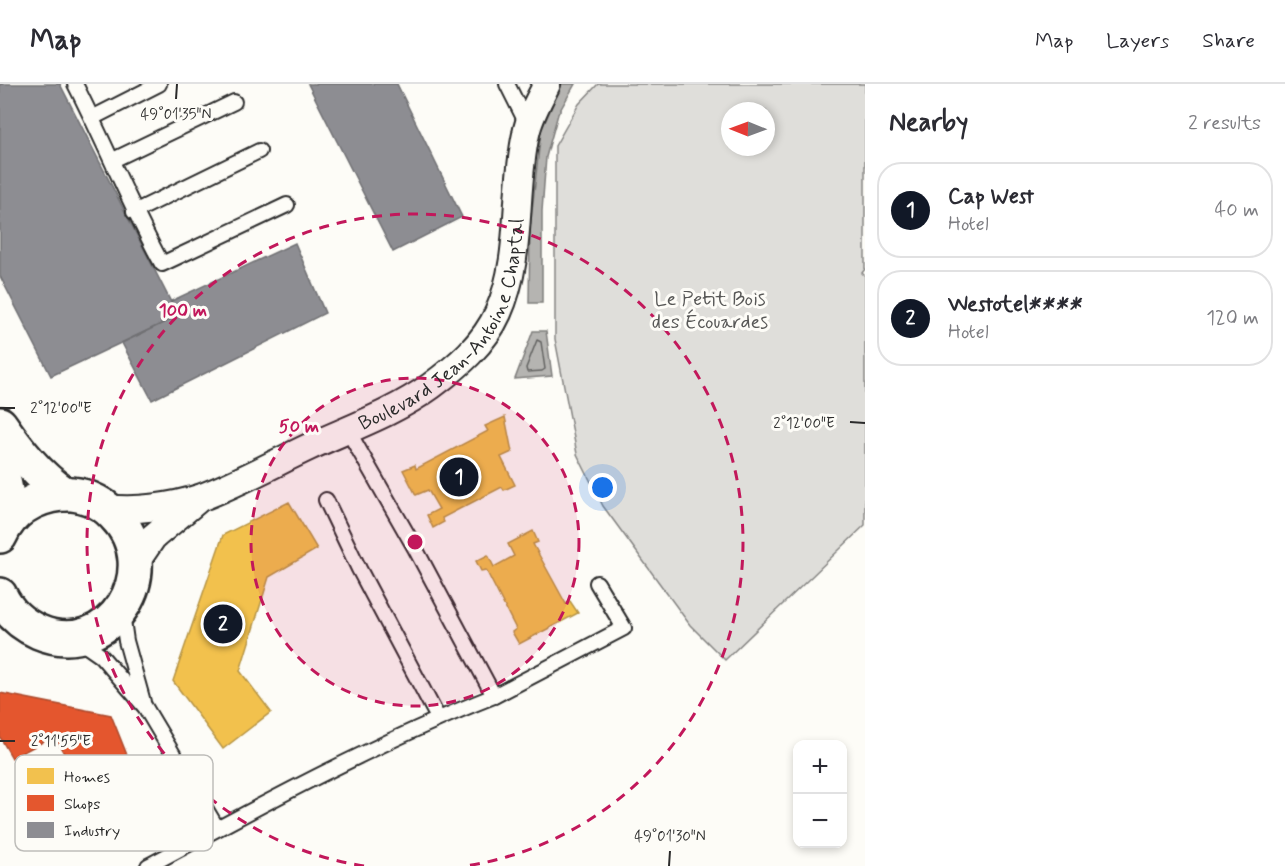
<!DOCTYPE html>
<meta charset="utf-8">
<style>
:root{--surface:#fff;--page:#f7f7f7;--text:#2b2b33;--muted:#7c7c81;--line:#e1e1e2;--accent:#111827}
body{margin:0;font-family:Mynerve,sans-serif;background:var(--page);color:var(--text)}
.controls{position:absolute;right:18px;bottom:18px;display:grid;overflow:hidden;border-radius:12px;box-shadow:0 3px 9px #0003}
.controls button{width:54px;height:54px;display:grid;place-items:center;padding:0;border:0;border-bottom:2px solid var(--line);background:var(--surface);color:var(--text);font:30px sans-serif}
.compass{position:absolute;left:721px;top:18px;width:54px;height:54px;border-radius:50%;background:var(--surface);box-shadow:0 3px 9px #0003;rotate:271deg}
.you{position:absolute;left:603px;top:404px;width:21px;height:21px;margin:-15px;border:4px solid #fff;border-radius:50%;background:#1a73e8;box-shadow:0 0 0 9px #1a73e833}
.badge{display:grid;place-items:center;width:39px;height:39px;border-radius:50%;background:var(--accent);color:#fff;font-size:20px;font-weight:700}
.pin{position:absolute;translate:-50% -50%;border:3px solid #fff;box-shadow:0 2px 6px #0006}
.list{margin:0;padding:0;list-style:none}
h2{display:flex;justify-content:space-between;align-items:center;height:78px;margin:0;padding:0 24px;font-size:26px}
h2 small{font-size:20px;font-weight:400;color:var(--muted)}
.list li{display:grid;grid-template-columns:39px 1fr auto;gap:18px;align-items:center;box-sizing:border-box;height:96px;margin:0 12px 12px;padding:0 12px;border:2px solid var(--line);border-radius:24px}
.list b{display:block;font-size:22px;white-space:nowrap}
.list p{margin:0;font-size:20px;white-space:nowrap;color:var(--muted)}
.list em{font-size:20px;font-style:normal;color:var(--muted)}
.map{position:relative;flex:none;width:865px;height:782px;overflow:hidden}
header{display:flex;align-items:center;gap:36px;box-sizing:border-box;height:84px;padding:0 30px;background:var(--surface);border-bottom:2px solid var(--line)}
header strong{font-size:28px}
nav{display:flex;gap:33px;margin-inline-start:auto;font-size:21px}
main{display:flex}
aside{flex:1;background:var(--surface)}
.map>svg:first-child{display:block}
.green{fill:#dfdeda;stroke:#858482;stroke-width:1.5;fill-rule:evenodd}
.water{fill:#b5b4b1;stroke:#7e7d7b;stroke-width:1.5}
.homes{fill:#f2c14e;stroke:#b69444;stroke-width:1.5}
.shops{fill:#e4572e;stroke:#ac4a2d;stroke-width:1.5}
.industry{fill:#8d8d92;stroke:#707073;stroke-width:1.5}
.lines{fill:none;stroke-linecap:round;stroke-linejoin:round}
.shore{stroke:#626261;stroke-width:1.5}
.lane-casing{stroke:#2b2b2b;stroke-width:18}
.street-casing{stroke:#2b2b2b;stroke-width:30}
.secondary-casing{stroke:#2b2b2b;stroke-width:38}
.lane{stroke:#fdfcf7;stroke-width:14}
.street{stroke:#fdfcf7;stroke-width:26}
.secondary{stroke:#fdfcf7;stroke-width:33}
.ticks{fill:none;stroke:#2b2b2b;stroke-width:2}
.ring{fill:none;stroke:#c2185b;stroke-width:3;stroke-dasharray:10 8}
.labels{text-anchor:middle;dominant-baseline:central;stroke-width:6;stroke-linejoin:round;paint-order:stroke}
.park-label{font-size:20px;fill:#585857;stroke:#fdfcf7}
.street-label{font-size:20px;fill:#2b2b2b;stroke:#fdfcf7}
.key{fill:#fdfcf7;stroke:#bebdba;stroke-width:1.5}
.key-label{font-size:16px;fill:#2b2b2b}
.ticks-label{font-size:15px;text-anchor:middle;fill:#2b2b2b;stroke:#fdfcf7;stroke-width:6;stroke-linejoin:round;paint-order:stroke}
.centre{fill:#c2185b;stroke:#fdfcf7;stroke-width:3}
.ring-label{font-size:18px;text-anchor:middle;font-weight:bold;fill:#c2185b;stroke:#fdfcf7;stroke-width:6;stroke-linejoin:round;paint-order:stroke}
</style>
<header>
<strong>Map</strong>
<nav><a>Map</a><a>Layers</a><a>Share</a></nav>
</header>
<main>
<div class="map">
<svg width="865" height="782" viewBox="0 0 865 782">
<rect width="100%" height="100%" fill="#fdfcf7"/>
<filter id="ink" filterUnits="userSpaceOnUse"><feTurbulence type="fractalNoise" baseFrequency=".0167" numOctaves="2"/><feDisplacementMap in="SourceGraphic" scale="12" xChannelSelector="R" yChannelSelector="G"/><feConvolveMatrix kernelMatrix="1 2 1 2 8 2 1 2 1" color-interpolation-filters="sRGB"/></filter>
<g filter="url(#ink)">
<path class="green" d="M 598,0 L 865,0 L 865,185 L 862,189 L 865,192 L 865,441 L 725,576 L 690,541 L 603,422 L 577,370 L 555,255 L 555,62 L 579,20 ZM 730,27 L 766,27 L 766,63 L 730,63 Z"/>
<g class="water">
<path d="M 562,0 L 575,0 L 558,30 L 546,73 L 542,127 L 542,219 L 529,219 L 530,145 L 541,47 Z"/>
<path d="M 533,247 L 546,247 L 552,292 L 515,295 Z"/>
</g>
<g class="homes">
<path d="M 505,333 L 512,368 L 501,373 L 515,401 L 504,406 L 502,403 L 442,434 L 444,438 L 433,444 L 427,431 L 439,425 L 428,406 L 416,411 L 403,386 L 415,381 L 416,385 L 488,347 L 485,342 Z"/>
<path d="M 289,418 L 317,465 L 269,493 L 240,587 L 271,628 L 223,665 L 173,597 L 223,451 Z"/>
<path d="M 533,447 L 538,458 L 533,460 L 566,520 L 570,517 L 578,529 L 519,560 L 512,548 L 516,545 L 486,486 L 481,487 L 476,477 L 488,471 L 494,483 L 514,472 L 508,460 Z"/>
</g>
<path class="shops" d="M 0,609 L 111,631 L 149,726 L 108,745 L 54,652 L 12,674 L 0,653 Z"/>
<g class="industry">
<path d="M 0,0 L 60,0 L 178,232 L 51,292 L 0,192 Z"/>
<path d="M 308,0 L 397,0 L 462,133 L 393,168 Z"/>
<path d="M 295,159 L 325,229 L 152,316 L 122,259 L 178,232 L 171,217 Z"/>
</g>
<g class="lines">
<path class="shore" d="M 537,256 L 541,258 L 545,285 L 542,287 L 527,288 L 526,284 Z"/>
<g class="lane-casing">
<g id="lane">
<path d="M 75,0 C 105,59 130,121 162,180 L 287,121"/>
<path d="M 507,0 L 527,40"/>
<path d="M 92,34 L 159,0"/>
<path d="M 113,76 L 234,18"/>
<path d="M 134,128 L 259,67"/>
<path d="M 347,345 L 415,464 L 494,612 L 624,544 L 597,499"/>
<path d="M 326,416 L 359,485 L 438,634"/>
<path d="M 122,529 L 126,557 L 143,618"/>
<path d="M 78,556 L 101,572 L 145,623 L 217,744"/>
<path d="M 148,782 C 261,721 375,659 494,612"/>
</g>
</g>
<g class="street-casing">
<g id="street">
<path id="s1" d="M 108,424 C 135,428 175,422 202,413 C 237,400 275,379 309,363 C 350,344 394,329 431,302 C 458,282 484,260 498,229 C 523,174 513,108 526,50 C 529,33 539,16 547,0"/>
<path d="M 136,478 L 153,453 L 196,417"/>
</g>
</g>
<g class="secondary-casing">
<g id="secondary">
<path d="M 0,340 C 18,366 38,392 65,410"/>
<path d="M 0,378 L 8,416 L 8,438"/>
<path d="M 0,452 C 11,427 34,413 61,410 C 80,408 101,417 114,431 C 168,485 110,578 39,548 C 21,540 8,528 0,511"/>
</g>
</g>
<use href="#lane" class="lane"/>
<use href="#street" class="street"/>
<use href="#secondary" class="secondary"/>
</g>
</g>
<path class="ticks" d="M 176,15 L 177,0M 0,324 L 15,324M 850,338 L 865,339M 0,657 L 15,657M 669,782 L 670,767"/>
<circle cx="415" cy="458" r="164" fill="#c2185b" fill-opacity=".12"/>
<g class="ring">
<circle cx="415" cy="458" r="164"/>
<path d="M364 782A328 328 0 1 1 466 782"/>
</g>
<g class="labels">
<g class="park-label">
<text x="710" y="215">Le Petit Bois<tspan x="710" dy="23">des Écouardes</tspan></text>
</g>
<g class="street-label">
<text stroke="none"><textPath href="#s1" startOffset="408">Boulevard Jean-Antoine Chaptal</textPath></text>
</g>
</g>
<rect x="15" y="671" width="198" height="96" rx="9" class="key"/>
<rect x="27" y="684" width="27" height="16" fill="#f2c14e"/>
<rect x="27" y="711" width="27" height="16" fill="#e4572e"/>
<rect x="27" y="738" width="27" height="16" fill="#8d8d92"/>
<g class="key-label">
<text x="64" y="698">Homes</text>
<text x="64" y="725">Shops</text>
<text x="64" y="752">Industry</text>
</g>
<g class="ticks-label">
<text x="176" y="35">49°01'35"N</text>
<text x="61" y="329">2°12'00"E</text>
<text x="804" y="344">2°12'00"E</text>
<text x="61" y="662">2°11'55"E</text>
<text x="670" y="757">49°01'30"N</text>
</g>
<circle cx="415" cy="458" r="9" class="centre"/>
<g class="ring-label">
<text x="183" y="232">100 m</text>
<text x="299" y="348">50 m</text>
</g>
</svg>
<div class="controls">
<button>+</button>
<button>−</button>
</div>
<svg class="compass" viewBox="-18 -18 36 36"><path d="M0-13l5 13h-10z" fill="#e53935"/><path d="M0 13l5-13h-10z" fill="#7c7c81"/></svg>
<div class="you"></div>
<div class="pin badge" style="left:459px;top:393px">1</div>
<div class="pin badge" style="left:223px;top:540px">2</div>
</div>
<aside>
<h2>Nearby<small>2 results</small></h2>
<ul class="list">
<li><span class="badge">1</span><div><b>Cap West</b><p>Hotel</p></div><em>40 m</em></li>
<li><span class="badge">2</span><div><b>Westotel****</b><p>Hotel</p></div><em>120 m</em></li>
</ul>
</aside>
</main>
